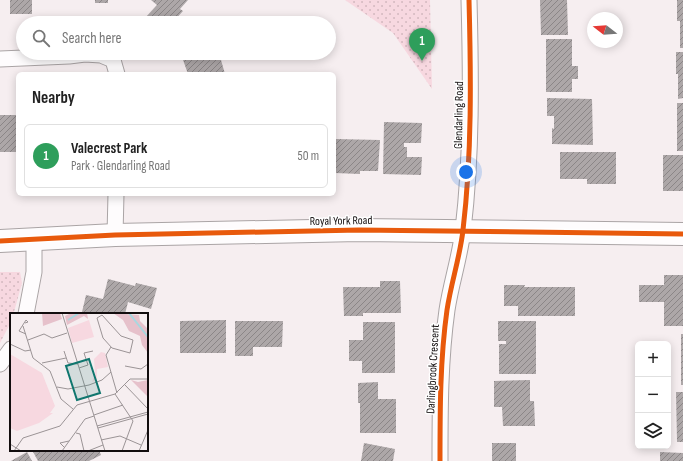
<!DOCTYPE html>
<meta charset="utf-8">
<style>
:root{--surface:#fff;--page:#f6f6f6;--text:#222;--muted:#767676;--line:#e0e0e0;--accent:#7c3aed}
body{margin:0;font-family:"Sofia Sans Condensed",sans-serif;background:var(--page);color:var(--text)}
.controls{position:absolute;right:12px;bottom:12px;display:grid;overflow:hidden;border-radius:6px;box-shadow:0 2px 10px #0003}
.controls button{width:36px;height:36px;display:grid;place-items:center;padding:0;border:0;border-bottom:1px solid var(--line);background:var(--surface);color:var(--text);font:20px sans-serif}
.compass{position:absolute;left:587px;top:12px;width:36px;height:36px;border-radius:50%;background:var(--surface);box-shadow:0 2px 10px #0003;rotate:287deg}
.you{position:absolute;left:466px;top:172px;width:14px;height:14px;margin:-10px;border:3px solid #fff;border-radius:50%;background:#1a73e8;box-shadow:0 0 0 6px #1a73e833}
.badge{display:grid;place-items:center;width:26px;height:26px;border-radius:50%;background:var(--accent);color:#fff;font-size:13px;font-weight:700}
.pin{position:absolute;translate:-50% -33px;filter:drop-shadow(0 1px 2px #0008)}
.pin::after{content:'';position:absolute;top:21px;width:14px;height:12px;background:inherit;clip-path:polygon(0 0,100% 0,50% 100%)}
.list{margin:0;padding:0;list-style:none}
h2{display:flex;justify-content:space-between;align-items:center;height:52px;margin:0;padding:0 16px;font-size:17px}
h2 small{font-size:13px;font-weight:400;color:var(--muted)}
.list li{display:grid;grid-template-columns:26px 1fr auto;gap:12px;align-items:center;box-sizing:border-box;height:64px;margin:0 8px 8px;padding:0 8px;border:1px solid var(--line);border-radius:6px}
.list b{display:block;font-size:15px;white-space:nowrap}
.list p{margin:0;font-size:13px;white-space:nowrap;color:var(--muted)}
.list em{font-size:13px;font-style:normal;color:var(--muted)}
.icon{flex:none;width:22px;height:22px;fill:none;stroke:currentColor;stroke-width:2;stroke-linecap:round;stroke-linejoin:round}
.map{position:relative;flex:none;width:683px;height:461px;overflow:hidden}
.search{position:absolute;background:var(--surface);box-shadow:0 2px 10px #0003;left:16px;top:16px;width:320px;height:44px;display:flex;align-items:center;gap:10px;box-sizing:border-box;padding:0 14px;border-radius:22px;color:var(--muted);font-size:15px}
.panel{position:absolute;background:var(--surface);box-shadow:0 2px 10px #0003;left:16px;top:72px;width:320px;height:124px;border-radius:6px}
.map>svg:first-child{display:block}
.green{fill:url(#green-dots)}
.building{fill:url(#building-hatch)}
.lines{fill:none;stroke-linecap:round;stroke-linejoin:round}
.street-casing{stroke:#aaa4a5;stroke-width:17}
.secondary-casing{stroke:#aaa4a5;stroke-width:24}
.street{stroke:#fefcfd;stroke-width:15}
.secondary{stroke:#fefcfd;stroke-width:22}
.cycleway-casing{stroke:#fff;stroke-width:8}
.cycleway{stroke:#e8590c;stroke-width:5}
.labels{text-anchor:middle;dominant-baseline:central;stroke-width:3;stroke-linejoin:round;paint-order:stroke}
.street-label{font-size:12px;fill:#120d0e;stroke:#fff}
.inset-river{fill:none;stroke:#a7d8e0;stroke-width:2}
.inset-road{fill:none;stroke:#9b9496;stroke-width:1}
.view{fill:#0f766e;fill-opacity:0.15;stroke:#0f766e;stroke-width:2}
.inset-edge{fill:none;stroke:#120d0e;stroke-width:2}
</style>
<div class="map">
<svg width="683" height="461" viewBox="0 0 683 461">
<defs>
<pattern id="green-dots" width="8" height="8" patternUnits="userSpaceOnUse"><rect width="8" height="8" fill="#f7d8e0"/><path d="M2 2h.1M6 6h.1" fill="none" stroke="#d3b8bf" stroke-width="1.8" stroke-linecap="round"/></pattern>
<pattern id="building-hatch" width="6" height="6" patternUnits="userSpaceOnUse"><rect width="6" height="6" fill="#ada7a8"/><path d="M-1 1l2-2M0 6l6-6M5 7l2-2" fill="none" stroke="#8b8687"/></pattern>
</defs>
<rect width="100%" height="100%" fill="#f6eef0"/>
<g class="green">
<path d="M 345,0 L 430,0 L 432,89 L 393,33 Z"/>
<path d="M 0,272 L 20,272 L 22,283 L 14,312 L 14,314 L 11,314 L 11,322 L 0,343 Z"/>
</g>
<g class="building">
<rect x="10" y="0" width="22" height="14"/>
<rect x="95" y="0" width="13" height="3"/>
<path d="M 151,0 L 188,0 L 180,9 L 183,11 L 172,23 L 150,23 L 145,18 L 157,5 Z"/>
<path d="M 540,0 L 567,0 L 568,35 L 541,35 Z"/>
<path d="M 677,0 L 683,0 L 683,48 L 680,48 L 680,21 L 677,21 Z"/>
<path d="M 546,39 L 572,39 L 572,66 L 578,66 L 578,79 L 572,79 L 572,92 L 546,92 Z"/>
<path d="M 676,52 L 683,52 L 683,98 L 678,99 L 678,74 L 676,74 Z"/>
<path d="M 169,53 L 219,53 L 225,74 L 188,74 L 182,57 L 171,60 Z"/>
<path d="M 547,98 L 592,99 L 593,145 L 552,144 L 552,128 L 554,129 L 554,116 L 547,116 Z"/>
<rect x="677" y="103" width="6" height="48"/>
<rect x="0" y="115" width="18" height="37"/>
<path d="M 384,122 L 422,123 L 421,143 L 404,143 L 404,147 L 407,147 L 407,157 L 422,157 L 421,175 L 383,174 Z"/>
<path d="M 336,139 L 380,140 L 378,171 L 360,171 L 360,174 L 335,173 Z"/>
<path d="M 560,152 L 616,152 L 616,184 L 587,184 L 587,179 L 560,179 Z"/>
<rect x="663" y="155" width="20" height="36"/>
<path d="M 664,275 L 683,275 L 683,326 L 664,326 L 664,302 L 639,302 L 639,285 L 664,285 Z"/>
<path d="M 108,279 L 135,286 L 136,283 L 157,288 L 151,309 L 128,302 L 125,314 L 89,314 L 82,312 L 86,295 L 103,299 Z"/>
<path d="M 380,281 L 400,281 L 401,313 L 363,313 L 363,316 L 344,316 L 343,287 L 380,287 Z"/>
<path d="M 504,285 L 525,285 L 524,287 L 575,287 L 575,316 L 518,316 L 518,306 L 504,306 Z"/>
<path d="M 226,320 L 226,353 L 180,353 L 180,321 Z"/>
<path d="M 235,321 L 283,321 L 282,347 L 253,347 L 253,356 L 235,356 Z"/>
<path d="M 498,321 L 536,321 L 536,374 L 499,374 L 499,344 L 506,344 L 506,341 L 498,341 Z"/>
<path d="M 363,322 L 395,322 L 395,373 L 362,373 L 362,361 L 349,361 L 349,340 L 363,340 Z"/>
<rect x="681" y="334" width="2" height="51"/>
<path d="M 530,380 L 530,401 L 534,401 L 535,426 L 503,426 L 502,407 L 494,407 L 494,381 Z"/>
<path d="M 378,382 L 378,399 L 396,399 L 396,433 L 360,433 L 360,403 L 358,403 L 358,383 Z"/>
<path d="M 676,392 L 683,392 L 683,442 L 677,442 Z"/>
<path d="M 364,443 L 395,449 L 393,461 L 361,461 Z"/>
<rect x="492" y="443" width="24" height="18"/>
<path d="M 32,450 L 99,450 L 101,455 L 89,461 L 38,461 Z"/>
<path d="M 27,452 L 32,461 L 11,461 Z"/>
<path d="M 660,452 L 683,453 L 683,461 L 660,461 Z"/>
</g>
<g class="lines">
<g class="street-casing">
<g id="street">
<path d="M 0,59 L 69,56 L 85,54 L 101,55 L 113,60 L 117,74"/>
<path d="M 115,235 L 116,194"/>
<path d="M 26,314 L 34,272 L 34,239"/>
<path d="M 0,364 L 11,349"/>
<path d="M 440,461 C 440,410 440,360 447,310 C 451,283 460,257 463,230 C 472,154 471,76 469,0"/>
</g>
</g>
<g class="secondary-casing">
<path id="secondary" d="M 0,241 L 115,235 L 359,230 L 683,234"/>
</g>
<use href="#street" class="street"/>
<use href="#secondary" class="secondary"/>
<g class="cycleway-casing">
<g id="cycleway">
<path d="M 0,241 L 115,235 L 359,230 L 683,234"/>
<path d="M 440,461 C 440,410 440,360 447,310 C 451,283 460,257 463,230 C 472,154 471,76 469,0"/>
</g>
</g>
<use href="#cycleway" class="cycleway"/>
</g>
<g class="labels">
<g class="street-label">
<text transform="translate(459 115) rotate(-89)">Glendarling Road</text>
<text transform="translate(341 221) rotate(-1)">Royal York Road</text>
<text transform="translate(433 369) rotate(-87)">Darlingbrook Crescent</text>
</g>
</g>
<g transform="translate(10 313)">
<rect width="138" height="138" fill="#f6eef0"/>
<path d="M 91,39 L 95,40 L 98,54 L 87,56 L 87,67 L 82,69 L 85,62 L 84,46 ZM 0,41 L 32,60 L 45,93 L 40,100 L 43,100 L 29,110 L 7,118 L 0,115 Z" fill="#f7d8e0"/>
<path d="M 32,0 L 50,0 L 52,6 L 33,13 ZM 61,0 L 77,0 L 78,6 L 74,3 L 57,12 L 55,3 ZM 103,0 L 129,2 L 130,8 L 138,16 L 138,40 L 132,32 L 130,23 L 119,18 L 113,7 ZM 121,67 L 128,69 L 138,67 L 138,84 Z" fill="#e6c1cb"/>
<path d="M 79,7 L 84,24 L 62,30 L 58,15 Z" fill="#f7d8e0"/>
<path class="inset-river" d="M 119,0 L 138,24M 58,7 L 69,0"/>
<path class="inset-road" d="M 52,0 L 95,138M 92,2 L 111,23 L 123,27 L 120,40 L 102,35 L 93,25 L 87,5 ZM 15,10 L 18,9 L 16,7 L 9,18 L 16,21M 13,13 L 23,45 L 40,58 L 51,86 L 63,96M 18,27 L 34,21 L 42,25 L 57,20M 0,31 L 15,38 L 21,37M 101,34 L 96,42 L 107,80M 54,38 L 58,50 L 68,51M 32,50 L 56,45M 115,53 L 131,56 L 138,51M 69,55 L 78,52 L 74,40 L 83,38M 115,72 L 138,96M 47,74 L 58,76 L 79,72 L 92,67 L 101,59M 105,81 L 123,108 L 112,138M 84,102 L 113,92M 87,113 L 138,99M 88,115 L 138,101M 66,120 L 70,121 L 74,138M 91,127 L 110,123 L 131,132M 0,131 L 11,138M 54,134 L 50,130 L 59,128M 4,138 L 13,125 L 50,113 L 67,92 L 105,81 L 120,66 L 138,66M 52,138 L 75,106 L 84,103M 78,138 L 93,132M 129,138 L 138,117"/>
<path class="view" d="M 79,46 L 90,80 L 67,87 L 56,53 Z"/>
<rect width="138" height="138" class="inset-edge"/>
</g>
</svg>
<div class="controls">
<button>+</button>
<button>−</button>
<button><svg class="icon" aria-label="layers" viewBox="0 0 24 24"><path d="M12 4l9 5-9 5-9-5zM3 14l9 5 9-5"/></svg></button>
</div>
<svg class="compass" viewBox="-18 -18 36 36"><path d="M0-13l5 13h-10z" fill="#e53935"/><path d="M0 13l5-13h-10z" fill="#767676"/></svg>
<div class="you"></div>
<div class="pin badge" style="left:422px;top:61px;background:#2e9e5b">1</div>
<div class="search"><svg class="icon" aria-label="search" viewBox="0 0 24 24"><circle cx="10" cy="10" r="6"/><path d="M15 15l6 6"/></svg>Search here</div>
<section class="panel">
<h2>Nearby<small></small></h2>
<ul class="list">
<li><span class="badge" style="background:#2e9e5b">1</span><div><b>Valecrest Park</b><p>Park · Glendarling Road</p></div><em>50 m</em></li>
</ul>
</section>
</div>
